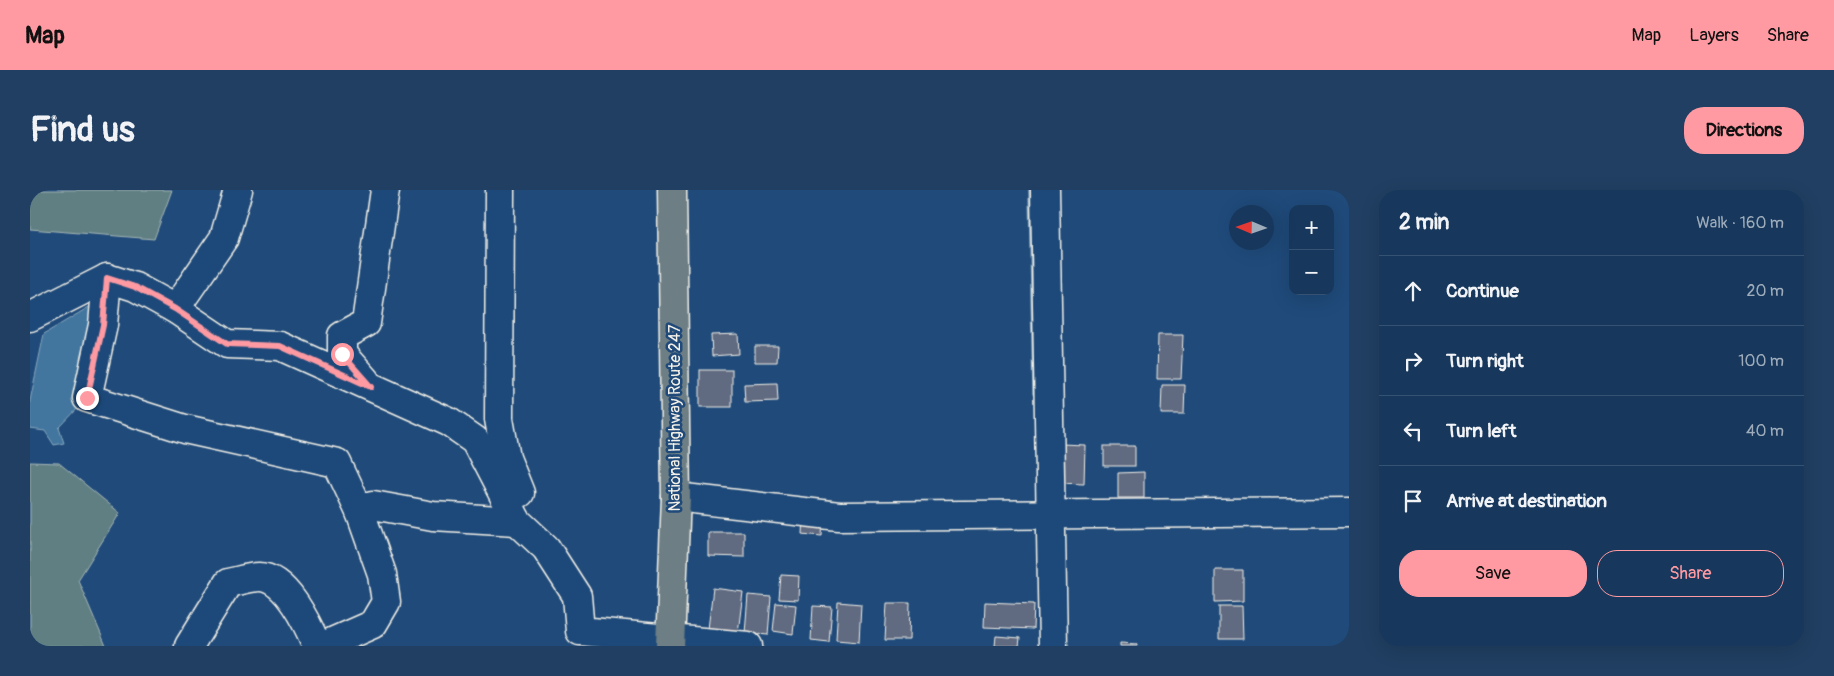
<!DOCTYPE html>
<meta charset="utf-8">
<style>
:root{--surface:#17385c;--page:#203f62;--text:#f1f3f6;--muted:#9eacbb;--line:#365272;--accent:#ff9aa2}
body{margin:0;font-family:Pangolin,sans-serif;background:var(--page);color:var(--text)}
.controls{position:absolute;right:15px;top:15px;display:grid;overflow:hidden;border-radius:10px;box-shadow:0 5px 20px #0002}
.controls button{width:45px;height:45px;display:grid;place-items:center;padding:0;border:0;border-bottom:1px solid var(--line);background:var(--surface);color:var(--text);font:25px sans-serif}
.compass{position:absolute;left:1199px;top:15px;width:45px;height:45px;border-radius:50%;background:var(--surface);box-shadow:0 5px 20px #0002;rotate:272deg}
.stop{position:absolute;width:15px;height:15px;margin:-11px;border:4px solid #ff9aa2;border-radius:50%;background:#fff}
.stop.end{background:#ff9aa2;border-color:#fff;box-shadow:0 1px 5px #0008}
.list{margin:0;padding:0;list-style:none}
h2{display:flex;justify-content:space-between;align-items:center;height:65px;margin:0;padding:0 20px;font-size:21px}
h2 small{font-size:16px;font-weight:400;color:var(--muted)}
.list li{display:grid;grid-template-columns:32px 1fr auto;gap:15px;align-items:center;box-sizing:border-box;height:70px;padding:0 20px;border-top:1px solid var(--line)}
.list b{display:block;font-size:19px;white-space:nowrap}
.list em{font-size:16px;font-style:normal;color:var(--muted)}
.actions{display:flex;gap:10px;padding:15px 20px}
.actions a{flex:1;padding:11px 0;border:1px solid var(--accent);border-radius:20px;text-align:center;font-size:18px;color:var(--accent)}
.actions .main{background:var(--accent);color:#111}
.icon{flex:none;width:28px;height:28px;fill:none;stroke:currentColor;stroke-width:2;stroke-linecap:round;stroke-linejoin:round}
.map{position:relative;flex:none;width:1319px;height:456px;overflow:hidden;border-radius:20px}
header{display:flex;align-items:center;gap:30px;box-sizing:border-box;height:70px;padding:0 25px;background:var(--accent);color:#111}
header strong{font-size:24px}
nav{display:flex;gap:28px;margin-inline-start:auto;font-size:18px}
.intro{display:flex;align-items:center;justify-content:space-between;box-sizing:border-box;height:120px;padding:0 30px}
h1{margin:0;font-size:35px}
.button{padding:12px 22px;border-radius:20px;background:var(--accent);color:#111;font-size:18px;font-weight:700}
main{display:flex;gap:30px;padding:0 30px}
aside{flex:1;background:var(--surface);border-radius:20px;box-shadow:0 5px 20px #0002}
.map>svg:first-child{display:block}
.green{fill:#5e7f83;stroke:#a9b8b6}
.water{fill:#42769f;stroke:#89a7bc}
.lines{fill:none;stroke-linecap:round;stroke-linejoin:round}
.stream{stroke:#89a7bc;stroke-width:5.5}
.building{fill:#606a81;stroke:#f4f1e8}
.minor-casing{stroke:#f4f1e8;stroke-width:31}
.highway-casing{stroke:#f4f1e8;stroke-width:31}
.minor{stroke:#1f4a7a;stroke-width:28}
.highway{stroke:#6d7e84;stroke-width:28}
.route{stroke:#ff9aa2;stroke-width:6}
.labels{text-anchor:middle;dominant-baseline:central;stroke-width:5;stroke-linejoin:round;paint-order:stroke}
.street-label{font-size:16px;fill:#f4f1e8;stroke:#1f4a7a}
</style>
<header>
<strong>Map</strong>
<nav><a>Map</a><a>Layers</a><a>Share</a></nav>
</header>
<div class="intro"><h1>Find us</h1><a class="button">Directions</a></div>
<main>
<div class="map">
<svg width="1319" height="456" viewBox="0 0 1319 456">
<rect width="100%" height="100%" fill="#1f4a7a"/>
<filter id="ink" filterUnits="userSpaceOnUse"><feTurbulence type="fractalNoise" baseFrequency=".02" numOctaves="2"/><feDisplacementMap in="SourceGraphic" scale="10" xChannelSelector="R" yChannelSelector="G"/><feConvolveMatrix kernelMatrix="1 2 1 2 8 2 1 2 1" color-interpolation-filters="sRGB"/></filter>
<g filter="url(#ink)">
<g class="green">
<path d="M 0,0 L 142,0 L 124,49 L 0,39 Z"/>
<path d="M 0,272 L 29,273 L 90,323 L 48,390 L 76,456 L 0,456 Z"/>
</g>
<path class="water" d="M 69,111 L 50,216 L 29,238 L 34,253 L 24,255 L 15,241 L 0,239 L 0,211 L 14,144 Z"/>
<g class="lines">
<path class="stream" d="M 1001,0 L 1005,203"/>
</g>
<g class="building">
<path d="M 708,144 L 709,164 L 682,166 L 681,145 Z"/>
<path d="M 1128,145 L 1153,145 L 1151,189 L 1127,189 Z"/>
<path d="M 725,156 L 748,156 L 747,172 L 725,172 Z"/>
<rect x="670" y="180" width="32" height="37"/>
<path d="M 747,193 L 748,211 L 715,212 L 714,194 Z"/>
<path d="M 1132,195 L 1155,195 L 1154,224 L 1131,224 Z"/>
<path d="M 1031,254 L 1055,255 L 1054,294 L 1029,293 Z"/>
<rect x="1074" y="256" width="31" height="20"/>
<path d="M 1114,282 L 1114,308 L 1088,308 L 1088,283 Z"/>
<path d="M 773,327 L 793,328 L 792,346 L 772,344 Z"/>
<path d="M 678,342 L 714,342 L 714,367 L 678,366 Z"/>
<path d="M 1185,380 L 1213,380 L 1213,411 L 1185,412 Z"/>
<path d="M 751,385 L 769,386 L 768,410 L 749,409 Z"/>
<path d="M 683,398 L 713,402 L 708,443 L 678,439 Z"/>
<path d="M 718,405 L 741,407 L 738,445 L 715,443 Z"/>
<path d="M 808,412 L 831,414 L 829,452 L 806,450 Z"/>
<path d="M 955,412 L 1004,414 L 1003,439 L 954,437 Z"/>
<path d="M 746,413 L 766,415 L 763,444 L 743,441 Z"/>
<path d="M 857,413 L 880,413 L 879,450 L 855,450 Z"/>
<path d="M 783,416 L 802,417 L 799,452 L 781,450 Z"/>
<path d="M 1189,416 L 1212,416 L 1213,449 L 1189,449 Z"/>
<path d="M 966,446 L 990,448 L 989,456 L 965,456 Z"/>
<path d="M 1090,453 L 1107,454 L 1107,456 L 1090,456 Z"/>
</g>
<g class="lines">
<g class="minor-casing">
<g id="minor">
<path d="M 470,0 L 469,229 L 476,268 L 490,303"/>
<path d="M 1015,0 L 1023,456"/>
<path d="M 77,88 L 73,135 L 57,208 L 155,239 L 307,273 L 330,322"/>
<path d="M 145,119 L 194,48 L 208,0"/>
<path d="M 0,127 L 77,88 L 105,97 L 145,119 L 197,154 L 250,156 L 419,232 L 445,250 L 487,331 L 516,358 L 547,406 L 550,441 L 718,456"/>
<path d="M 335,190 L 312,164 L 312,146 L 336,133 L 355,0"/>
<path d="M 646,307 L 809,326 L 1319,322"/>
<path d="M 159,456 L 198,393 C 208,391 220,387 229,387 C 256,387 278,435 287,456"/>
<path d="M 293,456 L 343,434 L 356,412 L 352,384 L 330,322 L 343,315 L 403,326 L 487,331"/>
</g>
</g>
<g class="highway-casing">
<path id="highway" d="M 640,456 L 646,307 L 642,0"/>
</g>
<use href="#minor" class="minor"/>
<use href="#highway" class="highway"/>
</g>
</g>
<g class="lines" filter="url(#ink)">
<path class="route" d="M 57,208 L 73,135 L 77,88 L 105,97 L 145,119 L 197,154 L 250,156 L 341,197 L 312,164"/>
</g>
<g class="labels">
<g class="street-label">
<text transform="translate(645 228) rotate(-90)">National Highway Route 247</text>
</g>
</g>
</svg>
<div class="controls">
<button>+</button>
<button>−</button>
</div>
<svg class="compass" viewBox="-18 -18 36 36"><path d="M0-13l5 13h-10z" fill="#e53935"/><path d="M0 13l5-13h-10z" fill="#9eacbb"/></svg>
<div class="stop" style="left:312px;top:164px"></div>
<div class="stop end" style="left:57px;top:208px"></div>
</div>
<aside>
<h2>2 min<small>Walk · 160 m</small></h2>
<ul class="list">
<li><svg class="icon" aria-label="ahead" viewBox="0 0 24 24"><path d="M12 20V5M6 11l6-6 6 6"/></svg><div><b>Continue</b></div><em>20 m</em></li>
<li><svg class="icon" aria-label="right" viewBox="0 0 24 24"><path d="M7 20v-9h11M14 6l5 5-5 5"/></svg><div><b>Turn right</b></div><em>100 m</em></li>
<li><svg class="icon" aria-label="left" viewBox="0 0 24 24"><path d="M17 20v-9H6M10 6l-5 5 5 5"/></svg><div><b>Turn left</b></div><em>40 m</em></li>
<li><svg class="icon" aria-label="arrive" viewBox="0 0 24 24"><path d="M6 21V4h12l-3 4 3 4H6"/></svg><div><b>Arrive at destination</b></div></li>
</ul>
<div class="actions"><a class="main">Save</a><a>Share</a></div>
</aside>
</main>
